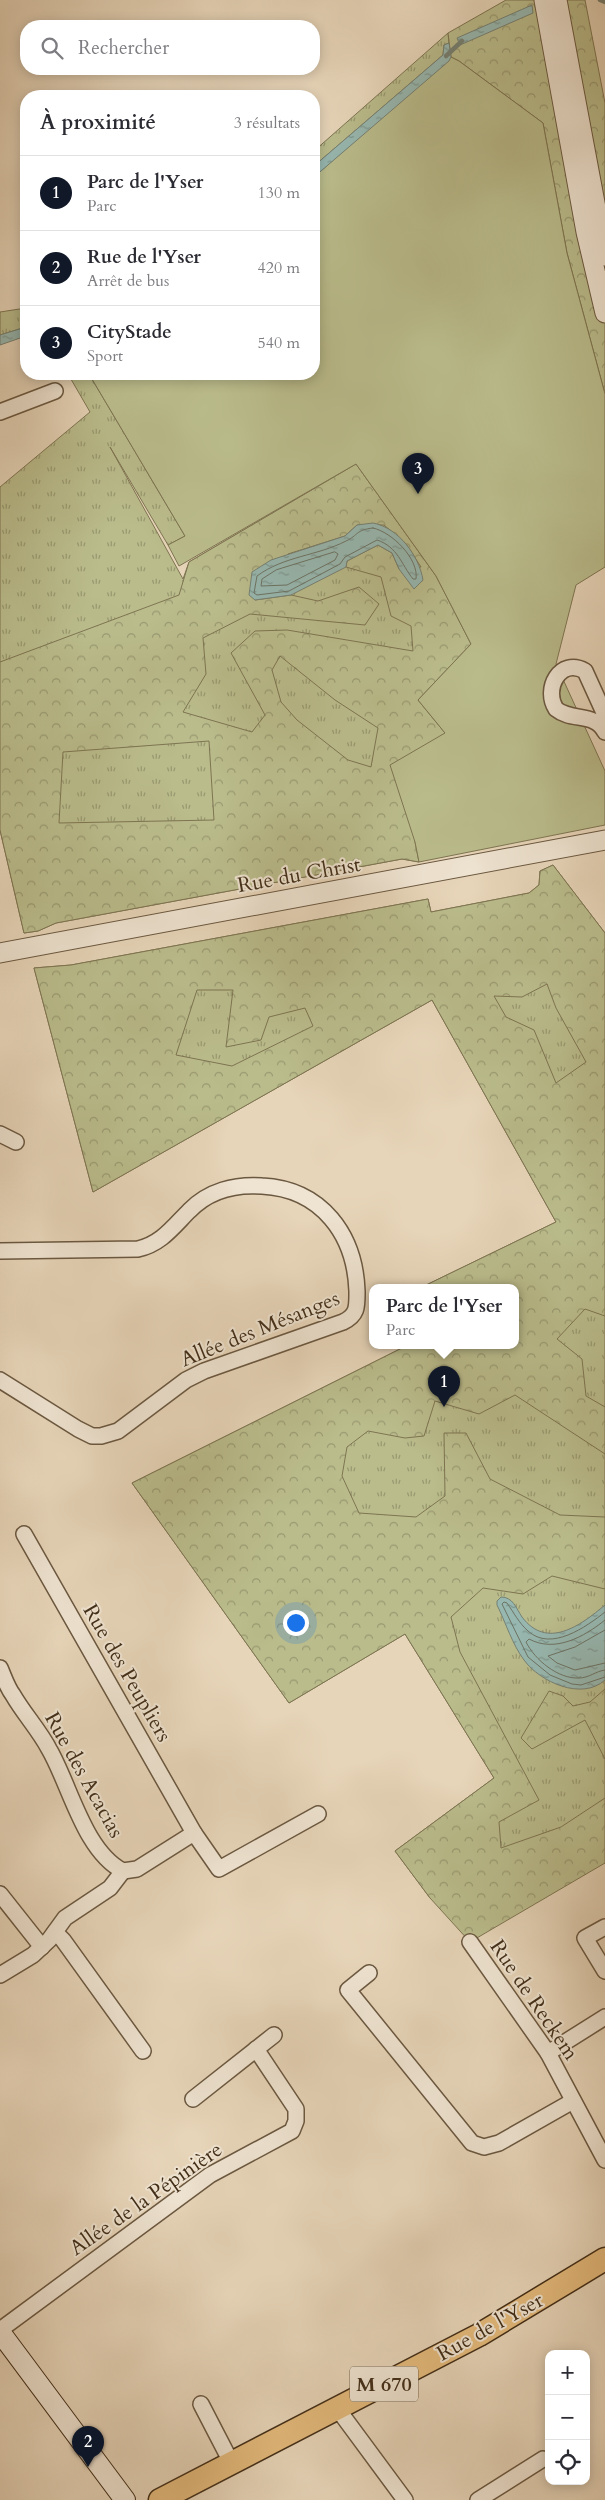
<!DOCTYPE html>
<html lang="fr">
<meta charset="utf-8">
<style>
:root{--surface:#fff;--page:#f2f2f3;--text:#2b2b33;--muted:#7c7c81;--line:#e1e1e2;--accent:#111827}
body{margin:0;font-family:Cardo,serif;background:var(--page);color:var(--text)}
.controls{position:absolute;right:15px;bottom:15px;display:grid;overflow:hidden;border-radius:10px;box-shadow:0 2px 12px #0003}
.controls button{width:45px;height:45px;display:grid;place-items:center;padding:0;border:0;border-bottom:1px solid var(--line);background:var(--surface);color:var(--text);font:25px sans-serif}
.you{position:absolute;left:295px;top:1622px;width:18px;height:18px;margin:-12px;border:4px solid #fff;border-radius:50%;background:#1a73e8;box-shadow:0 0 0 8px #1a73e833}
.badge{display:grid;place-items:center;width:32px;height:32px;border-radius:50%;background:var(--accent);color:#fff;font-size:16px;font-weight:700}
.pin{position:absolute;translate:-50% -41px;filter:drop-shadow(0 1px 2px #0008)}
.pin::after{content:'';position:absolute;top:26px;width:18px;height:15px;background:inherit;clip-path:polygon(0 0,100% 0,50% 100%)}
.popup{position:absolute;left:369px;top:1284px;width:150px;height:65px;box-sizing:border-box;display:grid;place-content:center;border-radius:10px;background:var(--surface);filter:drop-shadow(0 1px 4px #0005);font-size:16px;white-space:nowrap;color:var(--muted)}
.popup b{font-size:19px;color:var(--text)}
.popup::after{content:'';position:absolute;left:50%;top:100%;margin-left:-10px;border:10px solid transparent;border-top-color:var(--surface)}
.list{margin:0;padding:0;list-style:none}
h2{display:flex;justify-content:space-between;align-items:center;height:65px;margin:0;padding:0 20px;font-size:21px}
h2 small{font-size:16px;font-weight:400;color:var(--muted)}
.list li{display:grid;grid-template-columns:32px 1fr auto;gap:15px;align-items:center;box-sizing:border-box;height:75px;padding:0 20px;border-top:1px solid var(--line)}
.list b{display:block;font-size:19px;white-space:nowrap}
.list p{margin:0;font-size:16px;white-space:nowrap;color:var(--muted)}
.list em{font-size:16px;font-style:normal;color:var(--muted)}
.icon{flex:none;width:28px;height:28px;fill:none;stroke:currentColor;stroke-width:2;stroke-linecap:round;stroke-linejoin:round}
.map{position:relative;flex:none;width:605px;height:2500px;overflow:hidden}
.search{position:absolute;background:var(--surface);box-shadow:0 2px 12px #0003;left:20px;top:20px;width:300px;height:55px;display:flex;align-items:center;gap:12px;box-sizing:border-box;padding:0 18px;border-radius:20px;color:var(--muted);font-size:19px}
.panel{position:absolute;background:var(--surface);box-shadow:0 2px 12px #0003;left:20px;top:90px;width:300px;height:290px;border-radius:20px}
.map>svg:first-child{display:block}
.grass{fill:url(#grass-tufts);stroke:#7e7552}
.forest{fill:url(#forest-crowns);stroke:#7e7552;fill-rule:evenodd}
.pitch{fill:#babc8c;stroke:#7e7552}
.water{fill:url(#water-ripples);stroke:#758174}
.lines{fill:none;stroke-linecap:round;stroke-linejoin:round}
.shore{stroke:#6c7364;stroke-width:1}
.stream{stroke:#758174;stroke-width:4.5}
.minor-casing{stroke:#6b5840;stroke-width:18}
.tertiary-casing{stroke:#6b5840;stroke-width:21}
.secondary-casing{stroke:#422e18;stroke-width:22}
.primary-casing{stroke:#422e18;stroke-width:25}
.minor{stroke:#efe4d2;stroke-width:15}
.tertiary{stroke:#efe4d2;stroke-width:19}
.secondary{stroke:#efe4d2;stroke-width:20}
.primary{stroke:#e4ba7c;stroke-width:22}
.labels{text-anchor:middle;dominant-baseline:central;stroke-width:4;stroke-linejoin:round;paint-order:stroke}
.shield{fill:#efe4d2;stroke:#766550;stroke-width:1}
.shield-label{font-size:20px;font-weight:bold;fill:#422e18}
.street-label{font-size:21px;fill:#422e18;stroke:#efe4d2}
</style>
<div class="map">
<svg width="605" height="2500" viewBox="0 0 605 2500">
<defs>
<pattern id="grass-tufts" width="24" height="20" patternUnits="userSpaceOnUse" patternTransform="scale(1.25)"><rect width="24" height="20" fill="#babc8c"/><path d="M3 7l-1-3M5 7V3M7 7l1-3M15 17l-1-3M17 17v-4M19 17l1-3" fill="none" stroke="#999971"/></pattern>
<pattern id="forest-crowns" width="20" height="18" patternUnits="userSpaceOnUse" patternTransform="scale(1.25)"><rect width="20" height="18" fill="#babc8c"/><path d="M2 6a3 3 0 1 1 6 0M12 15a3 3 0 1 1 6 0" fill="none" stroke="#999971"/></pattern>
<pattern id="water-ripples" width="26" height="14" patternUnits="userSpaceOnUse" patternTransform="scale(1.25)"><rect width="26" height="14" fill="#97b8b1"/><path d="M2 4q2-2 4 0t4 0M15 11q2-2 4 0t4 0" fill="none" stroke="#7d968f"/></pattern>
</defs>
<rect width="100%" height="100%" fill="#e7d5b9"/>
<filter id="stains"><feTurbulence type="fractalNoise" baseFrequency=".004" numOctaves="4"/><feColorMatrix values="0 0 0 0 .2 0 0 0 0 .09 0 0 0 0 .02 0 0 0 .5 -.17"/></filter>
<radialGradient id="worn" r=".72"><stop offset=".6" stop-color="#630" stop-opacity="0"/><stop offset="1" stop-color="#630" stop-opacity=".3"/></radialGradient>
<g class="grass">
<path d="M 448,33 L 449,43 L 444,45 L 443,55 L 314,166 L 314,151 Z"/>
<path d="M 26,308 L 26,327 L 0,335 L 0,312 Z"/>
<path d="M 68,374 L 89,374 L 185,536 L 168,545 L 110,447 L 183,579 L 189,562 L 356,464 L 436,576 L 390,765 L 419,862 L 402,859 L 56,923 L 38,931 L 24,933 L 0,830 L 0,487 L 90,412 Z"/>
<path d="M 553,865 L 605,933 L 605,1863 L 430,1898 L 395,1851 L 494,1778 L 405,1634 L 289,1703 L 132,1483 L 406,1346 L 515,1346 L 515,1288 L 420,1288 L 556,1222 L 432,1000 L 93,1192 L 34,968 L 71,965 L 428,899 L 431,912 L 529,893 L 539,885 L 540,871 Z"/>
</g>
<g class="forest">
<path d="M 506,0 L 585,0 L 605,103 L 605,394 L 567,253 L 543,123 L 459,61 L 451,57 L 448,33 Z"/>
<path d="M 356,464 L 436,576 L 471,644 L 418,700 L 445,733 L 415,842 L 419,862 L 402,859 L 56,923 L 38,931 L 24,933 L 0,830 L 0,662 L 179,595 L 189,562 ZM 357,525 L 384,525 L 406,544 L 421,567 L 399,569 L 392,553 L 378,545 L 347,561 L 346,567 L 381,577 L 391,616 L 411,626 L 413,651 L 287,630 L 255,631 L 231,653 L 265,715 L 252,732 L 183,712 L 206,674 L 203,638 L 250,614 L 365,625 L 379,604 L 359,587 L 318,601 L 291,595 L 255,600 L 288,554 L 345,536 ZM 280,656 L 335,700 L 378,728 L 371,767 L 348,760 L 297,720 L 281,702 L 272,670 ZM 209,741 L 214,820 L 59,823 L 63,752 Z"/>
<path d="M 553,865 L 605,933 L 605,1316 L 585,1309 L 557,1339 L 582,1359 L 586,1396 L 605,1407 L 605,1454 L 515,1395 L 479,1414 L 435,1401 L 424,1436 L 405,1438 L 368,1431 L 347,1447 L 342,1476 L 359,1513 L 416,1517 L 445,1496 L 444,1433 L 466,1433 L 490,1479 L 560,1515 L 605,1517 L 605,1589 L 552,1576 L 523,1594 L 483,1588 L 451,1617 L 460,1652 L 539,1800 L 499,1822 L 501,1848 L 561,1827 L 605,1798 L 605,1863 L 470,1942 L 430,1898 L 395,1851 L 494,1778 L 405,1634 L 289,1703 L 132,1483 L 406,1346 L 515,1346 L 515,1288 L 420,1288 L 556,1222 L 432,1000 L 93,1192 L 34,968 L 71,965 L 428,899 L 431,912 L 529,893 L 539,885 L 540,871 ZM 547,984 L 556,1008 L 586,1062 L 556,1083 L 534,1030 L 506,1017 L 494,996 L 522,997 ZM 197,990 L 233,990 L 226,1047 L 261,1040 L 269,1017 L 305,1008 L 313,1026 L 232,1066 L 176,1055 Z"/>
<path d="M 605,1689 L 605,1759 L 585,1720 L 532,1749 L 521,1738 L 549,1691 L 563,1696 L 573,1706 L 590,1702 Z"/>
</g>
<path class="pitch" d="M 451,57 L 459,61 L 543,123 L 567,253 L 605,394 L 605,567 L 576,585 L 556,664 L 605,771 L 605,825 L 419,862 L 415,842 L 390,765 L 445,733 L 418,700 L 471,644 L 436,576 L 356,464 L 179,566 L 168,545 L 185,536 L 89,374 L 314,374 L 314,177 Z"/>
<g class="water">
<path d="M 532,5 L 533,13 L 460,45 L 457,38 Z"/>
<path d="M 449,43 L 451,57 L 449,61 L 314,177 L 314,166 L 443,55 L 444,45 Z"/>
<path d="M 26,327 L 26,336 L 0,345 L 0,335 Z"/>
<path d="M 373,523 C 399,528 419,556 423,580 L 414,589 L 399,569 L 392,553 L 378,545 L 347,561 L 346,567 L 291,595 L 255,600 L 249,595 L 252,572 L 271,560 L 345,536 L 357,525 Z"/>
<path d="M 501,1597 C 513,1597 516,1608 522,1617 C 547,1650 580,1626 605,1605 L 605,1680 C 582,1701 540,1682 524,1660 C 512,1644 506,1623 497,1605 L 497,1601 Z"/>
</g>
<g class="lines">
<g class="shore">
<path d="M 373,528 C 392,532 419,559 416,579 L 413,579 C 401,564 398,547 377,540 L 345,557 L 340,564 L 289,591 L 257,595 L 254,593 L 257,576 C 284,556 317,556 346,541 C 359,535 355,530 373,528 Z"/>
<path d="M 335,552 L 338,554 L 335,560 L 287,585 L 261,586 L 262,579 L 276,570 Z"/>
<path d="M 605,1612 C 586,1627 551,1652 528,1631 C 519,1623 514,1613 507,1603 L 504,1602 L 502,1604 L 528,1657 L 550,1675 L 572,1684 L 581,1685 L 605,1677"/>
<path d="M 605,1620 C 584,1637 555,1653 529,1639 L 526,1642 C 535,1660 558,1679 579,1678 C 589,1678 596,1671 605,1670"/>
<path d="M 605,1630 L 575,1647 L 548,1656 L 557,1663 L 575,1670 L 605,1663"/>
</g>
<g class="stream">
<path d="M 600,0 L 605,2"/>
<path d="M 446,56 L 462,41"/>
</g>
<g class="minor-casing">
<g id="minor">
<path d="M 0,412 L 55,391"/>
<path d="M 605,715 L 585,671 C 560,657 543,689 556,709 C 572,722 595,712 605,732"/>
<path d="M 0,1134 L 16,1142"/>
<path d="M 0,1251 L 138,1249 C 161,1244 173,1227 189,1211 C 208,1191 235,1184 262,1186 C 322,1189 355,1235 357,1291 C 357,1306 358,1315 343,1322 L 204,1371 L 186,1380 L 118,1431 L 101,1436 L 92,1436 L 78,1429 L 0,1380"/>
<path d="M 24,1534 L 194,1833"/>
<path d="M 0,1668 C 4,1677 7,1687 13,1695 C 24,1714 39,1730 49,1749 C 70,1785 84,1851 123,1871 L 137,1869 L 194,1833 L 219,1869 L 318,1814"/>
<path d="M 0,1894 L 42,1947"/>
<path d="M 605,1927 L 585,1938 L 605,1971"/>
<path d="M 55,1932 L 63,1940 L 143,2051"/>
<path d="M 470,1942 L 548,2053 L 605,2160"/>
<path d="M 369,1973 L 348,1990 L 472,2143 L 484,2147 L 499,2143 L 573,2101"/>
<path d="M 0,1975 L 33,1955 L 49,1940 L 65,1918 L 110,1888 L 123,1871"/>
<path d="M 548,2053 L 605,2017"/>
<path d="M 193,2099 L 274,2035"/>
<path d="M 0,2330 L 210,2175 L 292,2131 L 296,2121 L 296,2109 L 256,2049"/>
<path d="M 201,2404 L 231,2462"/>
<path d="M 337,2408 L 405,2500"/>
<path d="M 478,2500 L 543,2459"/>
</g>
</g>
<g class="tertiary-casing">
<g id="tertiary">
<path d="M 544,0 L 586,232 L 605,313"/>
<path d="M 557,0 L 605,256"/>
<path d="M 0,953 L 605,840"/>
</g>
</g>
<g class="secondary-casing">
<path id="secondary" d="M 0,2332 L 125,2500"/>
</g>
<g class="primary-casing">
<path id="primary" d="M 160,2500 L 479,2335 L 605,2259"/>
</g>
<use href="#minor" class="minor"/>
<use href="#tertiary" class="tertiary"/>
<use href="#secondary" class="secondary"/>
<use href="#primary" class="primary"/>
</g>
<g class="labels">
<rect class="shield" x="350" y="2366.5" width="68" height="35" rx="4"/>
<g class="shield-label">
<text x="384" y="2384">M 670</text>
</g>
<g class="street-label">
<text transform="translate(299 875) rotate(-10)">Rue du Christ</text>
<text transform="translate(260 1329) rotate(-22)">Allée des Mésanges</text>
<text transform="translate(127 1673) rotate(60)">Rue des Peupliers</text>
<text transform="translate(84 1775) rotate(61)">Rue des Acacias</text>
<text transform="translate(534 2000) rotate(56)">Rue de Reckem</text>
<text transform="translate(146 2199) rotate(-35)">Allée de la Pépinière</text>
<text transform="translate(490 2327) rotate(-29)">Rue de l'Yser</text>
</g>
</g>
<rect width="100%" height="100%" filter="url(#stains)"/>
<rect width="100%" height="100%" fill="url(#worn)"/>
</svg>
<div class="controls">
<button>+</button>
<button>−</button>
<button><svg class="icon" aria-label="locate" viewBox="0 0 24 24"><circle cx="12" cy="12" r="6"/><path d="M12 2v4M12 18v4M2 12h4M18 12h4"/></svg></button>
</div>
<div class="you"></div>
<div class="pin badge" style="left:444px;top:1407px">1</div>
<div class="popup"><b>Parc de l'Yser</b>Parc</div>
<div class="pin badge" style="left:88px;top:2467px">2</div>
<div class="pin badge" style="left:418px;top:494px">3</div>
<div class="search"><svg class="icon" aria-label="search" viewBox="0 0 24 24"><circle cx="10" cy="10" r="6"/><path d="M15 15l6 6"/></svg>Rechercher</div>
<section class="panel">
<h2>À proximité<small>3 résultats</small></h2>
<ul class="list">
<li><span class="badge">1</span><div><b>Parc de l'Yser</b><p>Parc</p></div><em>130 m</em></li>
<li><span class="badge">2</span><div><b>Rue de l'Yser</b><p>Arrêt de bus</p></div><em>420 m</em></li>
<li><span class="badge">3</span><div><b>CityStade</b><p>Sport</p></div><em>540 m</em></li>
</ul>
</section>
</div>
